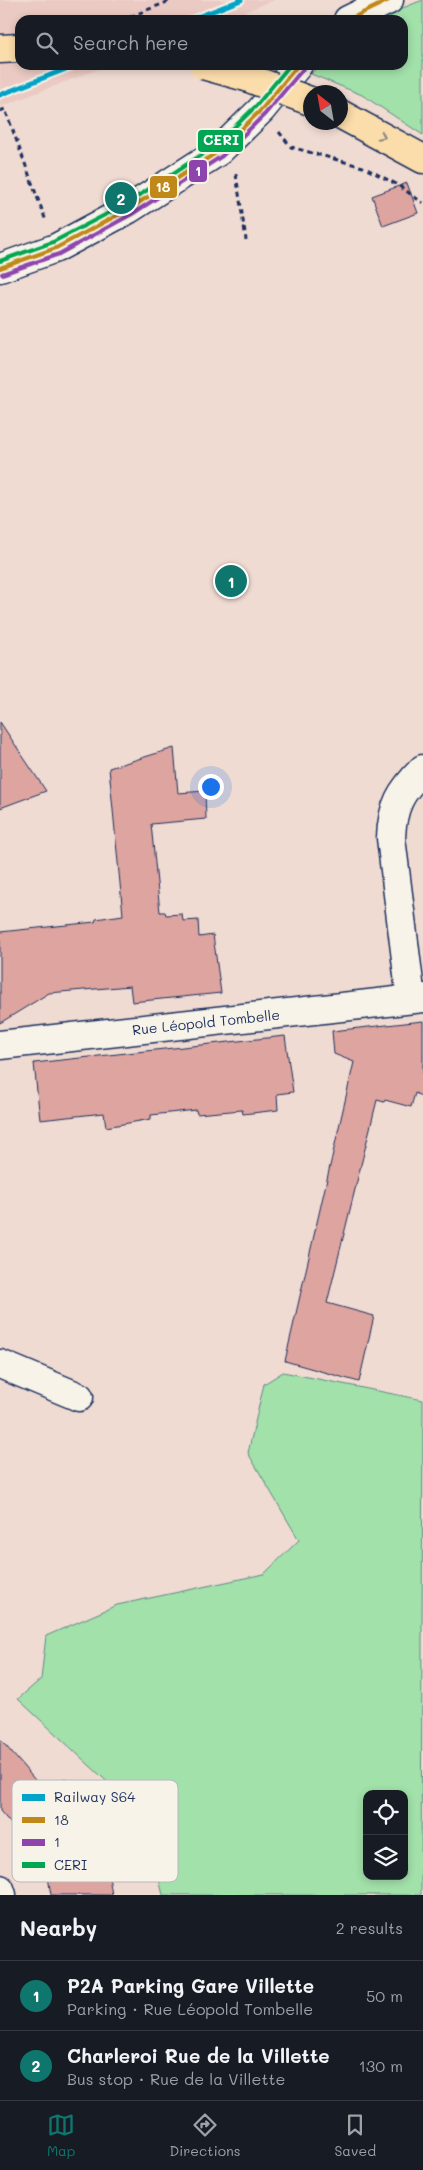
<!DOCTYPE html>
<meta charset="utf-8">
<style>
:root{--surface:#171b24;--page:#242831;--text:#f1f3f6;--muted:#9ea1a6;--line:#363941;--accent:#0f766e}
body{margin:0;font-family:Mali,sans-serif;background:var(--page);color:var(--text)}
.controls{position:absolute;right:15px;bottom:15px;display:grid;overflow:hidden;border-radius:10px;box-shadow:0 2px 8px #0003}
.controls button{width:45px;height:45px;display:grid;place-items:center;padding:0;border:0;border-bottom:1px solid var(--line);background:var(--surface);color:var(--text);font:25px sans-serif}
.compass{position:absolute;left:303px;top:85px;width:45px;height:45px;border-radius:50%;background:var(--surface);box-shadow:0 2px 8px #0003;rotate:329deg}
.you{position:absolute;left:210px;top:786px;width:18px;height:18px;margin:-12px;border:4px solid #fff;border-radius:50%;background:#1a73e8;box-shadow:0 0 0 8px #1a73e833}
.badge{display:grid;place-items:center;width:32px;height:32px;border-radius:50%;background:var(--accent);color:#fff;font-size:16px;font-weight:700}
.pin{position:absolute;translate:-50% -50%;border:2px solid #fff;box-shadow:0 1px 5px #0006}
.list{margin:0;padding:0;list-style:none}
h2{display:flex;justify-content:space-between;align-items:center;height:65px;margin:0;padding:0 20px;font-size:21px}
h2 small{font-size:16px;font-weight:400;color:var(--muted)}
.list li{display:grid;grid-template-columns:32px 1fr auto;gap:15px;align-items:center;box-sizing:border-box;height:70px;padding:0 20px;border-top:1px solid var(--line)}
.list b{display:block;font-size:19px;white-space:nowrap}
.list p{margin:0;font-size:16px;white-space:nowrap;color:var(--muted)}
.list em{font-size:16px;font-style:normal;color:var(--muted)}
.icon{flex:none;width:28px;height:28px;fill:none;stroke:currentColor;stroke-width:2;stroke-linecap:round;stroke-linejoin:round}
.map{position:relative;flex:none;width:423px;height:1895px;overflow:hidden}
.search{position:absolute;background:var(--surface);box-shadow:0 2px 8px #0003;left:15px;right:15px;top:15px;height:55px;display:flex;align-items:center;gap:12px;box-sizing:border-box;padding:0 18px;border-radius:15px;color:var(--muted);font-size:19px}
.sheet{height:205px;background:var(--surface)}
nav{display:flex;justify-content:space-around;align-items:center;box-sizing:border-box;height:70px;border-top:1px solid var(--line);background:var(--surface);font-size:14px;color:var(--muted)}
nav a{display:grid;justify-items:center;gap:2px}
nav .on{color:var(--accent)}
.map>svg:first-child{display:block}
.built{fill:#ebcac3}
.green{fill:#a2e1aa;stroke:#5e8884;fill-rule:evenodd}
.building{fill:#dea49f;stroke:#1b2f5e}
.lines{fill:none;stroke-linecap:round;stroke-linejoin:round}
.street-casing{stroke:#1b2f5e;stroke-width:31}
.secondary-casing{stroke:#1b2f5e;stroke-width:31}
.highway-casing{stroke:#1b2f5e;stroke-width:31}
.path{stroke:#1b2f5e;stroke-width:3;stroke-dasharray:5 4;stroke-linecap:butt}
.street{stroke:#f7f3e8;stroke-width:28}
.secondary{stroke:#f7f3e8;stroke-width:28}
.highway{stroke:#fbddab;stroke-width:28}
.highway-bridge-casing{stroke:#1b2f5e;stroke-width:31;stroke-linecap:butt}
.highway-bridge{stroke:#fbddab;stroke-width:28}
.bus-1-casing{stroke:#f7f3e8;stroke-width:8}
.bus-2-casing{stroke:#f7f3e8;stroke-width:8}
.bus-3-casing{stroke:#f7f3e8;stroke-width:8}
.bus-1{stroke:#c08818;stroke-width:4}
.bus-2{stroke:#8e44ad;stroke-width:4}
.bus-3{stroke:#00a651;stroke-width:4}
.rail-1-casing{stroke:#f7f3e8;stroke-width:9}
.rail-1{stroke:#01a3c8;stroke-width:5}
.oneway{stroke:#8b8684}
.labels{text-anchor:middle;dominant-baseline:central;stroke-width:4;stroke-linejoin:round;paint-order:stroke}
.street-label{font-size:14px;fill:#1b2f5e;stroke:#f7f3e8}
.key{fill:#f7f3e8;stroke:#b5b8bf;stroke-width:1}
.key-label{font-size:14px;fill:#1b2f5e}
.line-badge{stroke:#f7f3e8;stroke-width:2}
.badge-label{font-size:14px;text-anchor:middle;font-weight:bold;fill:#fff}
</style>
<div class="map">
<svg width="423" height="1895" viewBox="0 0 423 1895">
<rect width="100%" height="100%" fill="#f0dbd2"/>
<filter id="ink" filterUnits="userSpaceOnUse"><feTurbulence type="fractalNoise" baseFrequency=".02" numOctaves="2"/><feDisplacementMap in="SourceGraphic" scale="10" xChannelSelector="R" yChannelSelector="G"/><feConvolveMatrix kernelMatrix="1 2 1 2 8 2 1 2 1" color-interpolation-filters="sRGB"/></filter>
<g filter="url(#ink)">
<path class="built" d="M 0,0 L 275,0 L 224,20 L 20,20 L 20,65 L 109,65 L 0,107 Z"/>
<g class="green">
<path d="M 423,0 L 423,135 L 362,95 L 311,74 L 320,65 L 403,65 L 403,20 L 372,20 Z"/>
<path d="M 283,1372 L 423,1400 L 421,1895 L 163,1895 L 143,1815 L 18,1699 L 41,1679 L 46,1636 L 117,1605 L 264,1574 L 299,1540 L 248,1453 L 264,1384 ZM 367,1794 L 404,1794 L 404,1876 L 367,1876 Z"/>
</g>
<g class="building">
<path d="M 407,183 L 418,213 L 383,226 L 372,196 Z"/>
<path d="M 0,722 L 46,791 L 0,808 Z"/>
<path d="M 174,748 L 178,793 L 205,791 L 206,819 L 151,824 L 160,912 L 165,912 L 166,915 L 182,914 L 183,921 L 198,920 L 199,937 L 213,935 L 221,993 L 132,1002 L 130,986 L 49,993 L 0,1023 L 0,932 L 95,922 L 96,919 L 123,915 L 109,768 Z"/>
<path d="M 423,1021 L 423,1097 L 415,1093 L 411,1107 L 385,1100 L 384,1102 L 377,1100 L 327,1303 L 374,1316 L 359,1382 L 285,1361 L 354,1062 L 334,1054 L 332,1031 Z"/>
<path d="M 285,1036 L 293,1092 L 277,1094 L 278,1110 L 243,1114 L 242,1110 L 197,1114 L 196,1110 L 151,1115 L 151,1119 L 106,1127 L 104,1113 L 40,1120 L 34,1063 Z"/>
<path d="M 0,1739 L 47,1794 L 65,1778 L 115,1836 L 103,1840 L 112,1895 L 51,1895 L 46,1865 L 0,1811 Z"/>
</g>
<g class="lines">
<g class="street-casing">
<g id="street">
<path d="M 411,999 L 391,838 C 392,806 401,791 423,769"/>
<path d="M 0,1045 L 423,998"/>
<path d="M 0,1364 L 79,1397"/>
<path d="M 0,1889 L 2,1895"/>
</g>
</g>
<g class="secondary-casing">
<g id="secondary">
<path d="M 348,20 L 389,0"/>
<path d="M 0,268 L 56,248 L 129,209 L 219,151 L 261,110 L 298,65"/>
</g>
</g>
<g class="highway-casing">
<g id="highway">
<path d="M 0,49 L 20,48"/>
<path d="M 340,114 L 423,159"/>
</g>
</g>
<g class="path">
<path d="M 122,20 L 172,0"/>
<path d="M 0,111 L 5,109 L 46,221"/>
<path d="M 279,132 L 291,147 L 363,167 L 398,185 L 423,203"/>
<path d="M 236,174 L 246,240"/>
</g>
<use href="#street" class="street"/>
<use href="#secondary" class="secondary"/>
<use href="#highway" class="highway"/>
<g class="highway-bridge-casing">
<path id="highway-bridge" d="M 203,65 L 246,77 L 310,101"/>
</g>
<use href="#highway-bridge" class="highway-bridge"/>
<g class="bus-1-casing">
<g id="bus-1">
<path d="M 348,20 L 389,0"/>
<path d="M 0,268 L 56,248 L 129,209 L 219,151 L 261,110 L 298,65"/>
</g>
</g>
<g class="bus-2-casing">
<path id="bus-2" d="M 2,274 L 59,254 L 132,214 L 222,156 L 265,114 L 303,69"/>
</g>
<g class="bus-3-casing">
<path id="bus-3" d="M 0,261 L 53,242 L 126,204 L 215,146 L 256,106 L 290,65"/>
</g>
<use href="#bus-1" class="bus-1"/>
<use href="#bus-2" class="bus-2"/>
<use href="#bus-3" class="bus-3"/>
<g class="rail-1-casing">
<g id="rail-1">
<path d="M 190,20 L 241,0"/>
<path d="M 0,95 L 76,65"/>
</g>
</g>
<use href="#rail-1" class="rail-1"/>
</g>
<defs><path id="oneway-chevron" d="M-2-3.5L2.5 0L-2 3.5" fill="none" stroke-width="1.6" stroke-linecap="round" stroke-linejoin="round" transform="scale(1.25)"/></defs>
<use class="oneway" href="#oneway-chevron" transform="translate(382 136) rotate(27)"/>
</g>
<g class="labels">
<g class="street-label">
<text transform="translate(206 1022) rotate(-6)">Rue Léopold Tombelle</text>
</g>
</g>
<rect x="12" y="1780" width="166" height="102" rx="8" class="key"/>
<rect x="22" y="1794" width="23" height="7" fill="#01a3c8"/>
<rect x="22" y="1817" width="23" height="6" fill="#c08818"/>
<rect x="22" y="1839" width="23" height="7" fill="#8e44ad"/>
<rect x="22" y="1862" width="23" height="6" fill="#00a651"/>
<g class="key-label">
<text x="54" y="1802">Railway S64</text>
<text x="54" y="1825">18</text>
<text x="54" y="1847">1</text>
<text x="54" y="1870">CERI</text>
</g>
<g class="line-badge">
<rect x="197" y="129" width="47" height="24" rx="5" fill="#00a651"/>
<rect x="188" y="159" width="20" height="24" rx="5" fill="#8e44ad"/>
<rect x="149" y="175" width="29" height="24" rx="5" fill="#c08818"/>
</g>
<g class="badge-label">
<text x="221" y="145">CERI</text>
<text x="198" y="176">1</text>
<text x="163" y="192">18</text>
</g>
</svg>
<div class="controls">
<button><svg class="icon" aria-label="locate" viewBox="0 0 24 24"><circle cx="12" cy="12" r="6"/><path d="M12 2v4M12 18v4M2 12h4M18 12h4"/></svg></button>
<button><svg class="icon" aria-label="layers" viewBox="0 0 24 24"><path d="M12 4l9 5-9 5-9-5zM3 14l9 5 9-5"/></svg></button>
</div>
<svg class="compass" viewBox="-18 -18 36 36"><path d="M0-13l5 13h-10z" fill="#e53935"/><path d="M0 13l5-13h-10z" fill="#9ea1a6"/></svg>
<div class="you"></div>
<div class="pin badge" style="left:231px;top:581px">1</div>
<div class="pin badge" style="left:121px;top:198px">2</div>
<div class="search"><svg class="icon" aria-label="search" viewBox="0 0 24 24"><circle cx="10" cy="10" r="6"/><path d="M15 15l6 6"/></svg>Search here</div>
</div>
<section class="sheet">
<h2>Nearby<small>2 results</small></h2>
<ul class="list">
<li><span class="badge">1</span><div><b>P2A Parking Gare Villette</b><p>Parking · Rue Léopold Tombelle</p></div><em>50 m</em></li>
<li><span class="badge">2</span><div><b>Charleroi Rue de la Villette</b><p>Bus stop · Rue de la Villette</p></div><em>130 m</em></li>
</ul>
</section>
<nav>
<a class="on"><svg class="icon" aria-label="map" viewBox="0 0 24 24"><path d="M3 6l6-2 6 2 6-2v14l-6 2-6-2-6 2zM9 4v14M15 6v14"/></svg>Map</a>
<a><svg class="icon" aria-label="directions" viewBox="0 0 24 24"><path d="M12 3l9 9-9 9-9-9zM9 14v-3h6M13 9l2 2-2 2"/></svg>Directions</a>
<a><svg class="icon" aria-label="saved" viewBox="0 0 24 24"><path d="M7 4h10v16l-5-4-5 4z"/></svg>Saved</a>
</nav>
